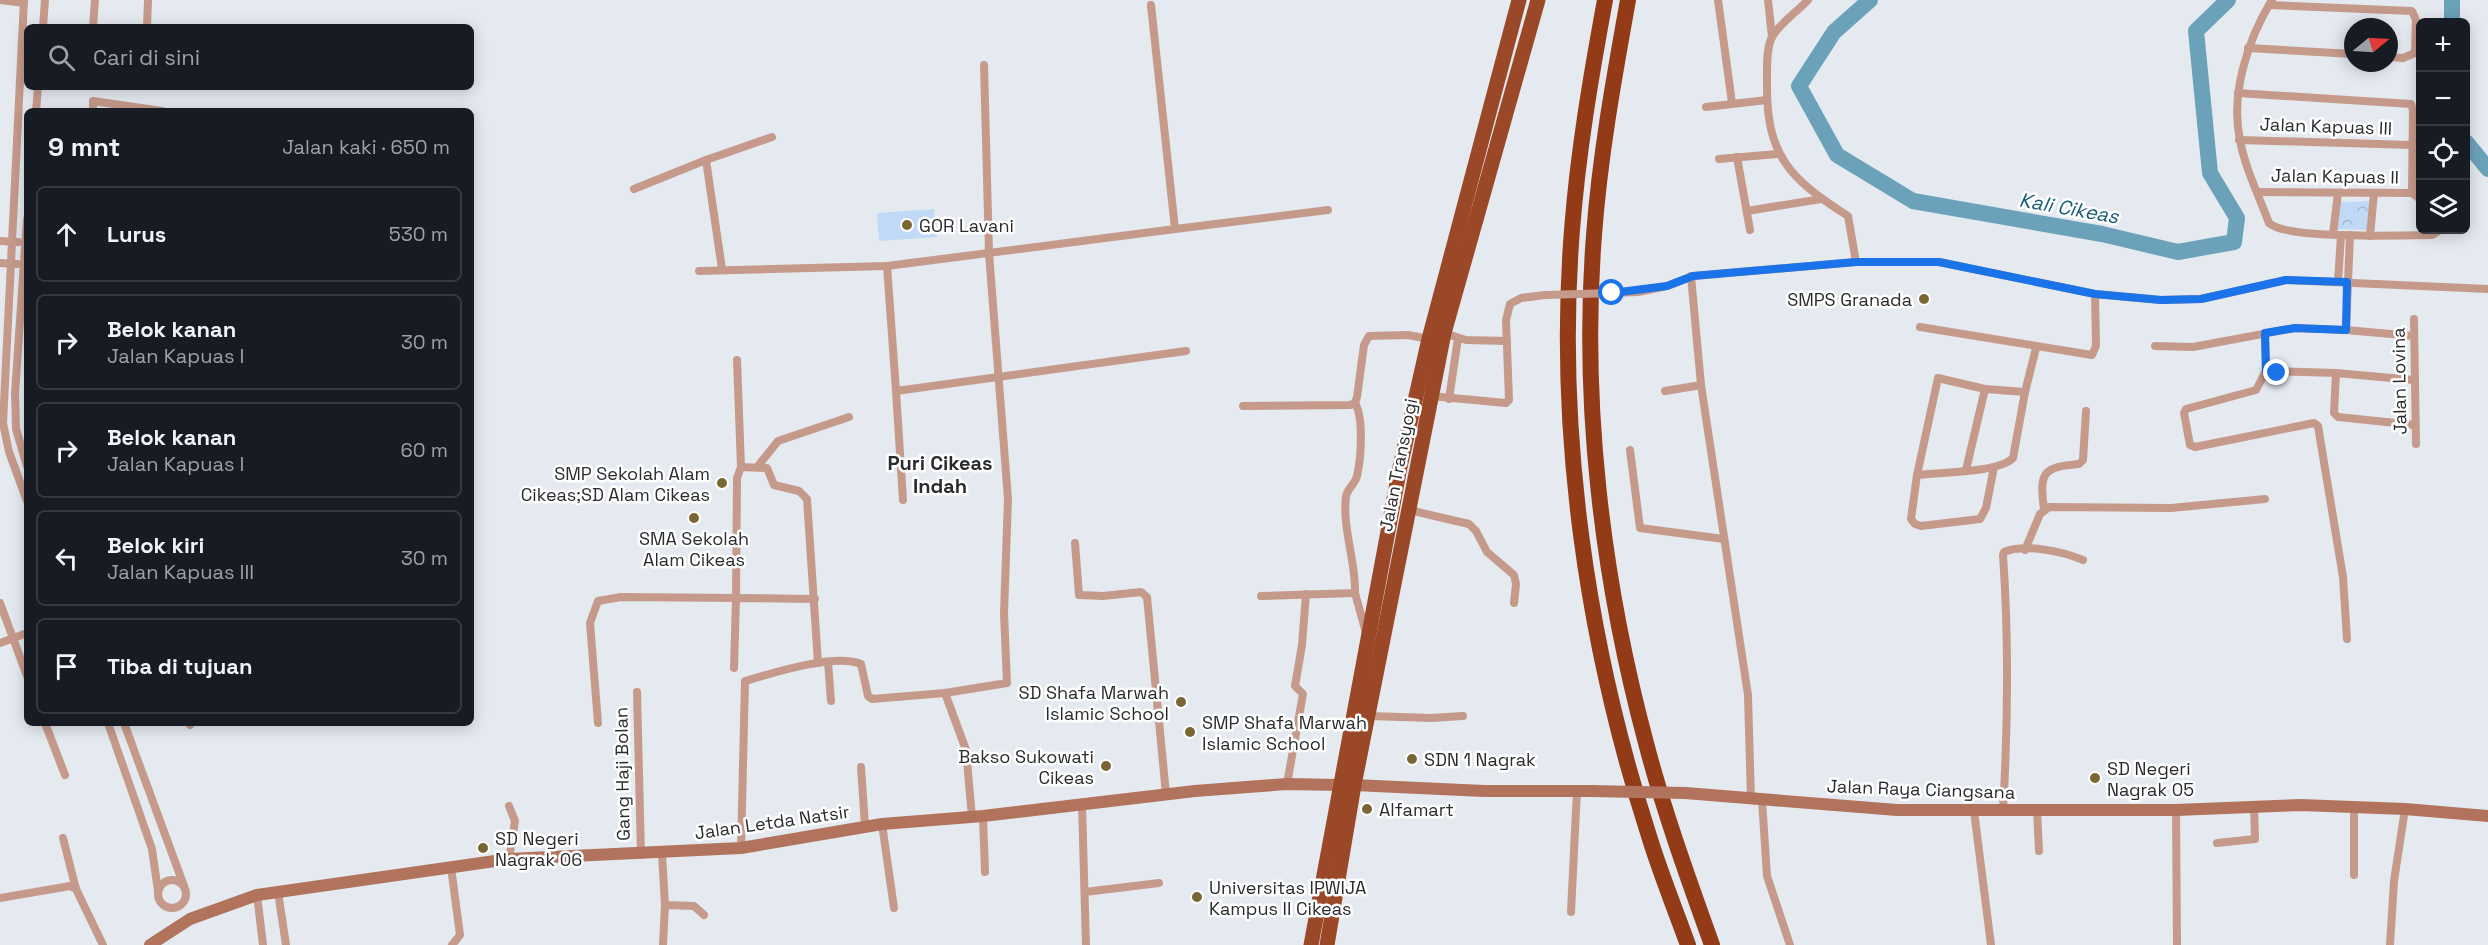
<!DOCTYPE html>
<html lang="id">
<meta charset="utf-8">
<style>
:root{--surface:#171b24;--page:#242831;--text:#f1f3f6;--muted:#9ea1a6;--line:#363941}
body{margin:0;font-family:"Space Grotesk",sans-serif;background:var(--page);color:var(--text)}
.controls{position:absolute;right:18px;top:18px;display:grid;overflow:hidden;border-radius:9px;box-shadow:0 3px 15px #0003}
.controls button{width:54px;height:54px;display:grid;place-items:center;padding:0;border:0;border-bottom:2px solid var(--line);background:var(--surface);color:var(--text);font:30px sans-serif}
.compass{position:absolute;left:2344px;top:18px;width:54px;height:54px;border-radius:50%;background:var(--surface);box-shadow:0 3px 15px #0003;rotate:72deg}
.stop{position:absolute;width:18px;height:18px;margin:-14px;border:4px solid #1a73e8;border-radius:50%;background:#fff}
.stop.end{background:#1a73e8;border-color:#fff;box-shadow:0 2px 6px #0008}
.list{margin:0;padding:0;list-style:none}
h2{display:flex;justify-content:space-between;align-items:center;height:78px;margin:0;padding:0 24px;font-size:26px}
h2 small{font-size:20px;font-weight:400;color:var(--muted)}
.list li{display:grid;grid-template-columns:39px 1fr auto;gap:18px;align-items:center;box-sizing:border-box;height:96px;margin:0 12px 12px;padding:0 12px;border:2px solid var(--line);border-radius:9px}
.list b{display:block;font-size:22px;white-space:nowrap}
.list p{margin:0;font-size:20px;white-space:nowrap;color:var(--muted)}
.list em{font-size:20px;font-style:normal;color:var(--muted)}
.icon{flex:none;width:33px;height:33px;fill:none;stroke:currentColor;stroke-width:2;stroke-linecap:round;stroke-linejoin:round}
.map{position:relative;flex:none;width:2488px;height:945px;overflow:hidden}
.search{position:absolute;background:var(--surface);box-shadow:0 3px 15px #0003;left:24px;top:24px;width:450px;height:66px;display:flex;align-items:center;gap:15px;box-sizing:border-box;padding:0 21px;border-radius:9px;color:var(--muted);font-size:22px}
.panel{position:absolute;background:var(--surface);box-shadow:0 3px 15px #0003;left:24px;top:108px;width:450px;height:618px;border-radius:9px}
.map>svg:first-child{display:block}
.park{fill:url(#park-crowns)}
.pitch{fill:#bfd9f7}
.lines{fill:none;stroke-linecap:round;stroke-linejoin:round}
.river{stroke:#6ba2ba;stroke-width:16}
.minor{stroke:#c69a8b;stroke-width:8}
.secondary{stroke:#b2735c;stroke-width:12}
.trunk{stroke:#9a4828;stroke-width:15}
.motorway{stroke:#933b17;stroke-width:16}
.minor-bridge{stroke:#c69a8b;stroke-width:8}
.secondary-bridge{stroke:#b2735c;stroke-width:12}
.route{stroke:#1a73e8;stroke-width:8}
.poi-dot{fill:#7a6635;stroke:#fff;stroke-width:2}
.labels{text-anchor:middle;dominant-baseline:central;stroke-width:5;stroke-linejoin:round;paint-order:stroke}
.street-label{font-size:18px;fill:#292b2e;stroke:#fff}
.poi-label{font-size:18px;fill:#292b2e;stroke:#fff;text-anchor:start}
.water-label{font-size:20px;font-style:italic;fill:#155c76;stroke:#fff}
.neighbourhood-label{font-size:20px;font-weight:bold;fill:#292b2e;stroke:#fff}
</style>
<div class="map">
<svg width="2488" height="945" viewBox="0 0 2488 945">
<defs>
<pattern id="park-crowns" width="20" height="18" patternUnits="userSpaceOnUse" patternTransform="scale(1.5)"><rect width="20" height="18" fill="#bfd9f7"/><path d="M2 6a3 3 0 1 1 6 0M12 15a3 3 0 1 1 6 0" fill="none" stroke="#a4bad4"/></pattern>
</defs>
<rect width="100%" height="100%" fill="#e4eaf0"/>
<path class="park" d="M 2372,201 L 2369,230 L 2335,229 L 2337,202 Z"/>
<path class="pitch" d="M 934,209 L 937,237 L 879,241 L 877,213 Z"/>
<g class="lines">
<g class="river">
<path d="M 1870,0 L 1834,32 L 1799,86 L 1837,155 L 1913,201 L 2102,234 L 2178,252 L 2234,242 L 2237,218 L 2210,173 L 2196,31 L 2228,0"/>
<path d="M 2452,0 L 2452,22"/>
<path d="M 2466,142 L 2488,169"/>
</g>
<g class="minor">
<path d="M 0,0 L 24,3"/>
<path d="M 24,0 L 3,423 L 9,452 L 27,501"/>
<path d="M 1718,0 L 1732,103"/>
<path d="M 1768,0 L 1772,37"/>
<path d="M 1808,0 C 1798,11 1779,24 1772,37 C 1766,48 1767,70 1767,83 C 1766,156 1790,179 1848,216 L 1856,262"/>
<path d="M 2272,0 C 2248,39 2230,94 2240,140 C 2245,168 2259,196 2269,223 C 2287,240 2403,235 2432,235 L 2440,230"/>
<path d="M 2269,5 L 2412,11 L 2416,20 L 2415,53 L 2403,58 L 2389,57"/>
<path d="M 43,27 L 45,0"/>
<path d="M 93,27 L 95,0"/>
<path d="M 147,27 L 148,0"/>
<path d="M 2248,48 L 2353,54"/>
<path d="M 2238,93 L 2411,104 L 2413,110 L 2412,193"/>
<path d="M 1706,107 L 1767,100"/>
<path d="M 36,111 L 38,87"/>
<path d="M 93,111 L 93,101 L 162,111"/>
<path d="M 2239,140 L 2412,145"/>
<path d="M 1737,157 L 1750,230"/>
<path d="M 1719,159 L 1777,154"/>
<path d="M 634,189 L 706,160"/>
<path d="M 2257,192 L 2412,193"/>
<path d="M 2412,193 L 2420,199"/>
<path d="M 1747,211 L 1821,199"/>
<path d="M 27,219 L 15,393 L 16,429 L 27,466"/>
<path d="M 1175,229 L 1328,210"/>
<path d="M 2333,234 L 2338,193"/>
<path d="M 2370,236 L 2374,193"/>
<path d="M 0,241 L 18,242"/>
<path d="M 0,263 L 17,264"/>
<path d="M 887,266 L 896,391 L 1186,351"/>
<path d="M 722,269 L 706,160 L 772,137"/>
<path d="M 699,271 L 887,266 L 1175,229 L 1151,5"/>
<path d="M 1691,276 L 1701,385 L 1748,695 L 1751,800"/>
<path d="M 2338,282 L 2341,235"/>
<path d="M 1612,293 L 1638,292 L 1667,286 L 1693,276 L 1856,262 L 1939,262 L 2095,294 L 2161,300 L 2201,299 L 2286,280 L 2488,289"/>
<path d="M 2414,319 L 2416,444"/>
<path d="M 1920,327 L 2092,355 L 2096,346 L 2095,294"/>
<path d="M 2346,330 L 2413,336"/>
<path d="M 1444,333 L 1466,340 L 1507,341"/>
<path d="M 2265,333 L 2266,371 L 2336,373 L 2414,380"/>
<path d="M 2155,346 L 2193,347 L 2295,328 L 2346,330 L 2350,235"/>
<path d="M 737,360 L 741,467"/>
<path d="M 2266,371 L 2256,390 L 2186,409 L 2184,413 L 2190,445 L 2195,447 L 2314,423 L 2318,426 L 2343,577 L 2347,639"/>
<path d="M 2336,373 L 2334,413 L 2338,417 L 2415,425"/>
<path d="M 896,391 L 903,500"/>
<path d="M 1665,391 L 1701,385"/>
<path d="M 1431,396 L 1506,403 L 1509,400 L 1506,320 L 1510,304 L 1521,298 L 1545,295"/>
<path d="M 1449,399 L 1458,338"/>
<path d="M 1243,406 L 1350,405 L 1355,403 L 1357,397 L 1364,345 L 1369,336 L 1408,335 L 1429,339"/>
<path d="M 1630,450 L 1640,528 L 1724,539"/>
<path d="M 758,466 L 778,441 L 849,417"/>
<path d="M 1994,467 L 1986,508 L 1980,519 L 1921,526 L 1915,524 L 1911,519 L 1917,475 C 1940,472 1998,473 2013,458 L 2025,392"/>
<path d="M 1966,470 L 1985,389"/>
<path d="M 1917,475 L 1938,378 L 1985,389 L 2025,392 L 2036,348"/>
<path d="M 2044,509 C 2039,472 2043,467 2079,464 L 2083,460 L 2086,411"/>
<path d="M 1409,510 L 1469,524 L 1476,531 L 1487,552 L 1514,575 L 1516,584 L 1514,603"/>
<path d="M 1075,543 L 1079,595 L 1103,596 L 1141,592 L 1147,597 L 1166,794"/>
<path d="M 2025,550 L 2040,514 L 2049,507 L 2171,508 L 2265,499"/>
<path d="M 1355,593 L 1366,633"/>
<path d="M 1261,596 L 1355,593 C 1356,561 1342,529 1346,496 C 1348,488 1355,484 1357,476 C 1361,459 1364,418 1355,403"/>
<path d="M 0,603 L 27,676"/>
<path d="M 0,643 L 27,633"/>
<path d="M 828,662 L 831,701"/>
<path d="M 734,668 L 736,598 L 815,599"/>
<path d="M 637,692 L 641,855"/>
<path d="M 945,693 L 966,750 L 972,817"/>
<path d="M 1369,716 L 1431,718 L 1463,716"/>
<path d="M 45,723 L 65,775"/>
<path d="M 108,723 L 152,849 L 158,891"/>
<path d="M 124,723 L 184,886"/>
<path d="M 189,723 L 190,725"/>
<path d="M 598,723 L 590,623 L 598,601 L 621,597 L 736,598 L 737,478 L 741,467 L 767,468 L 774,485 L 799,491 L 807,499 L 818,663"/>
<path d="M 861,767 L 865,826"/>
<path d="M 1287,784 L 1303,694 L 1295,686 L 1302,645 L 1306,594"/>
<path d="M 1762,800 L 1767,876 L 1790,945"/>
<path d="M 1082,805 L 1086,945"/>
<path d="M 2354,806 L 2354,875"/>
<path d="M 2003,810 C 2008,725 2009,641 2003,555 L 2004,552 C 2025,543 2064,552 2083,560"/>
<path d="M 2037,810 L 2039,851"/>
<path d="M 2176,810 L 2177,945"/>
<path d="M 1974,811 L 1991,945"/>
<path d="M 983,816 L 985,872"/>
<path d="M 882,824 L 894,908"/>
<path d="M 63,838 L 76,889"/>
<path d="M 2217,843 L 2255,839 L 2254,807"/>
<path d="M 741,848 L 745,681 C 773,673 835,653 861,664 L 868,696 L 872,699 L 945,693 L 1007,683 L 1004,613 L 1008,499 L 989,253 L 984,65"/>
<path d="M 662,854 L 665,905 L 663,945"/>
<path d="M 509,859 L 515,821 L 509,806"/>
<path d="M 451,867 L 460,935 L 452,945"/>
<circle cx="172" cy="894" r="14"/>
<path d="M 278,892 L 286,945"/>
<path d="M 1085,892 L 1159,883"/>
<path d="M 257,895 L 263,945"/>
<path d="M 0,898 L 70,886 L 76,889 L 103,945"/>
<path d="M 665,905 L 694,906 L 704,915"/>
<path d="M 1571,912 L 1577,790"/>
<path d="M 2390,945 L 2394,881 L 2405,809"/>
</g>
<g class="secondary">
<path d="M 1354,785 L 1484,791 L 1591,791"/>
<path d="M 1685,793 L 1897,810 L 2176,810 L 2301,805 L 2405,809 L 2488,816"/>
<path d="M 150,945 L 190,919 L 257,895 L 509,859 L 741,848 L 882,824 L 983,816 L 1195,791 L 1287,784 L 1339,785"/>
</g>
<g class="trunk">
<path d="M 1311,945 L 1400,467 L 1429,339 L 1519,0"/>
<path d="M 1327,945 L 1354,785 L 1444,333 L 1538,0"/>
</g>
<g class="motorway">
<path d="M 1605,0 C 1591,76 1578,152 1572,230 C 1556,432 1587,643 1649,836 C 1660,872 1675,909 1688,945"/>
<path d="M 1628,0 C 1614,78 1600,155 1594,235 C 1581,403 1602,579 1646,743 C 1664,812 1688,878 1712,945"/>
</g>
<path class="minor-bridge" d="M 1545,295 L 1612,293"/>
<path class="secondary-bridge" d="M 1591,791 L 1685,793"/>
</g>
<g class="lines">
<path class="route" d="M 1612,293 L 1667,286 L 1693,276 L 1856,262 L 1939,262 L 2095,294 L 2161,300 L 2201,299 L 2286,280 L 2347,282 L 2346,330 L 2295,328 L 2265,333 L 2266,371 L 2277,373"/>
</g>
<g class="poi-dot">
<circle cx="907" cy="225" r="6"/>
<circle cx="1924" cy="299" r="6"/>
<circle cx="722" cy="483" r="6"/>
<circle cx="694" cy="518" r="6"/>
<circle cx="1181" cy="702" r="6"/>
<circle cx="1190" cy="732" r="6"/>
<circle cx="1412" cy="759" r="6"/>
<circle cx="1106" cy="766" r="6"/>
<circle cx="2095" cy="778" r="6"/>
<circle cx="1367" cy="809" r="6"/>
<circle cx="483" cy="848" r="6"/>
<circle cx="1197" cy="897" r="6"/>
</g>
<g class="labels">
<g class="street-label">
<text transform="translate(2326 126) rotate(2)">Jalan Kapuas III</text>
<text transform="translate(2335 176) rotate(1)">Jalan Kapuas II</text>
<text transform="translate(2399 381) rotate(-91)">Jalan Lovina</text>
<text transform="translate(1398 465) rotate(-79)">Jalan Transyogi</text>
<text transform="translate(622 774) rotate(-91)">Gang Haji Bolan</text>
<text transform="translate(1921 789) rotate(2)">Jalan Raya Ciangsana</text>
<text transform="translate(772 822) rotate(-8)">Jalan Letda Natsir</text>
</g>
<g class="poi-label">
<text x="919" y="225">GOR Lavani</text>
<text x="1912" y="299" text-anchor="end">SMPS Granada</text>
<text x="710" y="473" text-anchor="end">SMP Sekolah Alam<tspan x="710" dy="21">Cikeas;SD Alam Cikeas</tspan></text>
<text x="694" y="538" text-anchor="middle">SMA Sekolah<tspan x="694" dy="21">Alam Cikeas</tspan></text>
<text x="1169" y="692" text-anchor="end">SD Shafa Marwah<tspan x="1169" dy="21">Islamic School</tspan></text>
<text x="1202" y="722">SMP Shafa Marwah<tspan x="1202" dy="21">Islamic School</tspan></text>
<text x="1094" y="756" text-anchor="end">Bakso Sukowati<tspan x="1094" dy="21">Cikeas</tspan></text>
<text x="1424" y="759">SDN 1 Nagrak</text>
<text x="2107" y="768">SD Negeri<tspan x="2107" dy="21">Nagrak 05</tspan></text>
<text x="1379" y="809">Alfamart</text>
<text x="495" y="838">SD Negeri<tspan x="495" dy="21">Nagrak 06</tspan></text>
<text x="1209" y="887">Universitas IPWIJA<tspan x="1209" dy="21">Kampus II Cikeas</tspan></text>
</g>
<g class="water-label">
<text transform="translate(2069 208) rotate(10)">Kali Cikeas</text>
</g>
<g class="neighbourhood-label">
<text x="940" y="463">Puri Cikeas<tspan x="940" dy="23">Indah</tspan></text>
</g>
</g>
</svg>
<div class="controls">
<button>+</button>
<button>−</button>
<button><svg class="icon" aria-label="locate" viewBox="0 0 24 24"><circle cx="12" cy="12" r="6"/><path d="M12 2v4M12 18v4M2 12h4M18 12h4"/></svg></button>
<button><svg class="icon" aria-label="layers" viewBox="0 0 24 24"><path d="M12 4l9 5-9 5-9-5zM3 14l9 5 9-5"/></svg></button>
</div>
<svg class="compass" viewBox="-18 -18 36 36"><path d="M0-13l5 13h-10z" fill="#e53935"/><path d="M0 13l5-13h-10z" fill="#9ea1a6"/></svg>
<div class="stop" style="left:1612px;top:293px"></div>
<div class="stop end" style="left:2277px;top:373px"></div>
<div class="search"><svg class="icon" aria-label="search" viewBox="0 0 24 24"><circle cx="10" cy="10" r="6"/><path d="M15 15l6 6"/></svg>Cari di sini</div>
<section class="panel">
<h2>9 mnt<small>Jalan kaki · 650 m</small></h2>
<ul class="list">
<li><svg class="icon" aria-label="ahead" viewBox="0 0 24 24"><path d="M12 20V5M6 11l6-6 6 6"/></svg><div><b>Lurus</b></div><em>530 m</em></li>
<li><svg class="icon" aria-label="right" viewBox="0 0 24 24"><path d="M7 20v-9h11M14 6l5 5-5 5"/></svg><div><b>Belok kanan</b><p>Jalan Kapuas I</p></div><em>30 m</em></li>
<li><svg class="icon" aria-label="right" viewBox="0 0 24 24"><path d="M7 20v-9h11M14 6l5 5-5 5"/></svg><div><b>Belok kanan</b><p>Jalan Kapuas I</p></div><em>60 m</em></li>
<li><svg class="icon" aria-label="left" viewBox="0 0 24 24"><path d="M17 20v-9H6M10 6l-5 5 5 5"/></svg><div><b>Belok kiri</b><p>Jalan Kapuas III</p></div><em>30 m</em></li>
<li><svg class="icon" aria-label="arrive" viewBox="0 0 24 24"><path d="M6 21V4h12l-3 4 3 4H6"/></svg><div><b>Tiba di tujuan</b></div></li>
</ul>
</section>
</div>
